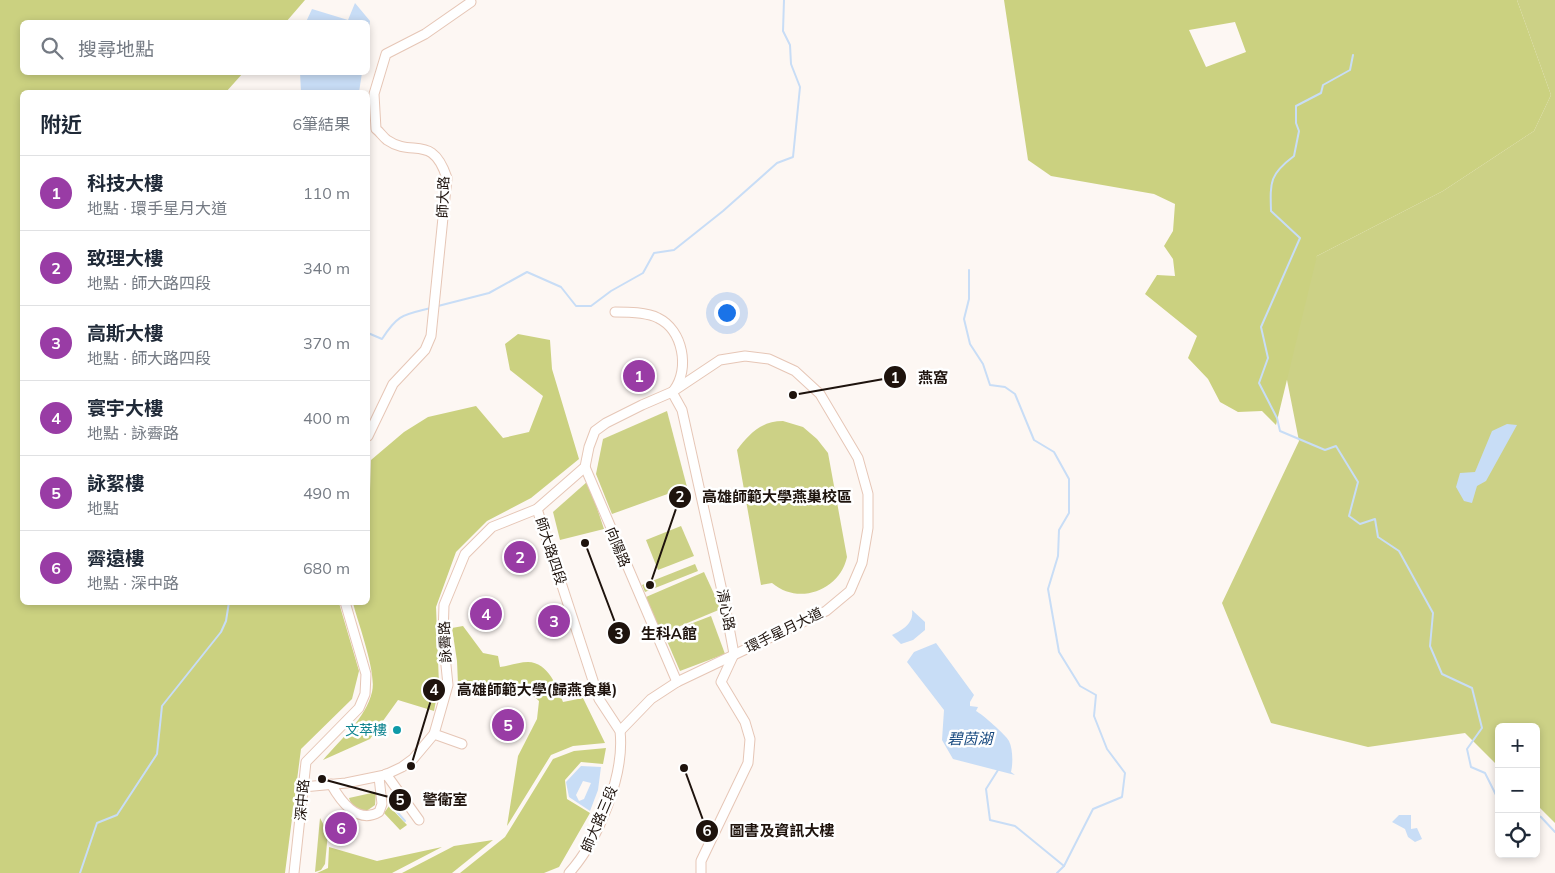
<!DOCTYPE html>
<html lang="zh-TW">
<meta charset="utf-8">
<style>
:root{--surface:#fff;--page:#f2f2f3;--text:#1f2937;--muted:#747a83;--line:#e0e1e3;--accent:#993ca5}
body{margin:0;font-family:Mulish,"Noto Sans TC",sans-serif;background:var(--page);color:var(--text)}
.controls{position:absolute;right:15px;bottom:15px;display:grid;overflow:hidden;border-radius:8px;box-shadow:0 2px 8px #0003}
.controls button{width:45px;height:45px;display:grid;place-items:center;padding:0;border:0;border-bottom:1px solid var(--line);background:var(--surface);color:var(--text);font:25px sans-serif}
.you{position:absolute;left:726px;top:312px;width:18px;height:18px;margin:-12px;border:4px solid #fff;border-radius:50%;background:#1a73e8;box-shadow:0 0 0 8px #1a73e833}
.badge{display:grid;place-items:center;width:32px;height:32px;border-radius:50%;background:var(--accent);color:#fff;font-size:16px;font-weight:700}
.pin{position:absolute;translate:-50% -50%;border:2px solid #fff;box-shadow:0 1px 5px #0006}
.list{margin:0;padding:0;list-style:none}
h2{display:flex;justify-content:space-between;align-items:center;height:65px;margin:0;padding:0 20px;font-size:21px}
h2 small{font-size:16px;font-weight:400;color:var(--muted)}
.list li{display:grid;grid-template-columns:32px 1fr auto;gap:15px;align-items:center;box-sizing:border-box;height:75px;padding:0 20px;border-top:1px solid var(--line)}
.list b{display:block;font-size:19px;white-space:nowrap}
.list p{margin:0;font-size:16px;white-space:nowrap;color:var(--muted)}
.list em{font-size:16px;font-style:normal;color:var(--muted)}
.icon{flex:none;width:28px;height:28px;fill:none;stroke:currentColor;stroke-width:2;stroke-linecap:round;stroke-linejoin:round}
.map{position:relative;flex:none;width:1555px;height:873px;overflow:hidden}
.search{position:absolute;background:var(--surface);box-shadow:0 2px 8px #0003;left:20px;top:20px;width:350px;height:55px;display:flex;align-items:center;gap:12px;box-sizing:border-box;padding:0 18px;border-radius:8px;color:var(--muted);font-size:19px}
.panel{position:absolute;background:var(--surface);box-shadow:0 2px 8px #0003;left:20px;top:90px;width:350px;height:515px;border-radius:8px}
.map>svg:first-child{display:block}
.green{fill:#ccd186}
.forest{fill:#cbd180;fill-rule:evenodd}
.water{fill:#c8ddf6;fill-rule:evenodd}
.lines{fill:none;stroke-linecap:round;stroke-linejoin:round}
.stream{stroke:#c8ddf6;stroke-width:2}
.minor-casing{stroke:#e6c6b6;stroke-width:11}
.minor{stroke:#fff;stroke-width:9}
.culture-dot{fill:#0f9aa8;stroke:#fff;stroke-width:2}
.labels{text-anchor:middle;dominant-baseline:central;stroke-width:5;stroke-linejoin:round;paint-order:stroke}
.street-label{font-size:14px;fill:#1e130d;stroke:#fff}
.culture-label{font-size:14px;fill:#0d838f;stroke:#fff;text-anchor:end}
.water-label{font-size:15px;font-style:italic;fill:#15477e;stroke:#fff}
.leader{fill:none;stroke:#1e130d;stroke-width:2}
.callout-dot{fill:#1e130d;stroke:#fff;stroke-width:2}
.mark-label{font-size:15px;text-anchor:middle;font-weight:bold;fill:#fff}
.callout-label{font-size:15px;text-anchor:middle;font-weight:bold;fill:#1e130d;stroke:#fff;stroke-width:5;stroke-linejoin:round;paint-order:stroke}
</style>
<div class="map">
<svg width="1555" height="873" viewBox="0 0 1555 873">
<rect width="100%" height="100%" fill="#fdf7f3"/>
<g class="green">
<path d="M 1517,0 L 1555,0 L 1555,823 L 1536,804 L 1536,727 L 1499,727 L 1499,767 L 1465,733 L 1368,747 L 1271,723 L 1222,603 L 1299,441 L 1276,324 L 1317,256 L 1443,191 L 1534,131 L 1551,95 Z"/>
<path d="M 667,411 L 687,487 L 612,514 L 596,474 L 603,439 Z"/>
<path d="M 783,421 L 803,427 L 817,439 L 828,453 L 847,557 C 840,590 799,606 772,583 L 761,585 L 737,450 C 749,434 761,421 783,421 Z"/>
<path d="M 588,481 L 604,529 L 560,540 L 553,512 Z"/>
<path d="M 681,526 L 694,556 L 658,570 L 646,540 Z"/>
<path d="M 695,564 L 698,571 L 645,592 L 642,585 Z"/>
<path d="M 704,572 L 721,609 L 661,634 L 646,597 Z"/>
<path d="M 711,616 L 725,654 L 680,671 L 664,634 Z"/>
<path d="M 376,792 L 375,805 L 368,810 L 360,811 L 352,806 L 349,798 Z"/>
<path d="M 320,818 L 328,833 L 325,864 L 321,870 L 315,872 Z"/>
</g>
<g class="forest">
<path d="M 0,0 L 305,0 L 286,22 L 22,22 L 22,72 L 243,73 L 226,92 L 22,92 L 22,602 L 339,603 L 359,671 L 352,699 L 301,749 L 285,873 L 0,873 Z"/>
<path d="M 1004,0 L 1517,0 L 1551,95 L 1534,131 L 1443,191 L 1317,256 L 1276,425 L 1262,411 L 1238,412 L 1220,402 L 1208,379 L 1188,358 L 1197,336 L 1145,294 L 1157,275 L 1175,276 L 1173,259 L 1164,246 L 1173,231 L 1175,204 L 1154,194 L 1051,176 L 1028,160 ZM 1235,22 L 1246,52 L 1206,67 L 1189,30 Z"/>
<path d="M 518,334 L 550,340 L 552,369 L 579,459 L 531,498 L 487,521 L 456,552 L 436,607 L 439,685 L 434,711 L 398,700 L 370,739 L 323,760 C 340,740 366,718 372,692 C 377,673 358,623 353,603 L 368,602 L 368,502 L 370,491 L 371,460 L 404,432 L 428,417 L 476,406 L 503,438 L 529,432 L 543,396 L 510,370 L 505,344 Z"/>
<path d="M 463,626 L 483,653 L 498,656 L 500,667 C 509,666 519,662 528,662 C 548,662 558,688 563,702 L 583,698 L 605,743 L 573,746 L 551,755 L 507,826 L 518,756 L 537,719 L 539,701 L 529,692 L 458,684 L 457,661 L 452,628 Z"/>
<path d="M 606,748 L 603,764 L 581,762 L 565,780 L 567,799 L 590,813 L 559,867 L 544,873 L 460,873 L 505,837 L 553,759 L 574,751 Z"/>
<path d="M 389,806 L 407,825 L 400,830 L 384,813 Z"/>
<path d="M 493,840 L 452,873 L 402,873 L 454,846 Z"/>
<path d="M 329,847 L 377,861 L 442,847 L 392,873 L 317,873 L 328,868 Z"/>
</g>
<g class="water">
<path d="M 355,3 L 370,21 L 368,36 L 368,22 L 306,22 L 312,9 L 348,20 Z"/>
<path d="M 300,72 L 362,73 L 359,92 L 301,92 Z"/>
<path d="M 1507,424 L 1517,425 L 1486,481 L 1477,486 L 1472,503 L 1464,501 L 1456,487 L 1460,473 L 1475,472 L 1492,431 Z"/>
<path d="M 912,610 L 925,622 L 925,630 L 913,640 L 901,644 L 892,635 C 903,630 914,623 912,610 Z"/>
<path d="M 936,643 L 974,695 L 970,702 L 970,706 L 978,707 L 976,711 C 982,714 1006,735 1009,741 C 1013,749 1013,764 1011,772 L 1015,775 L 953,759 L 942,740 L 944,710 L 907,662 L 914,652 Z"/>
<path d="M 581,766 L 601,767 L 598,790 L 590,811 L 569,797 L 566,782 ZM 583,781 L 591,783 L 584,799 L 579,801 L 576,795 Z"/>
<path d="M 1399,815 L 1411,815 L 1411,829 L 1417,828 L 1422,839 L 1415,842 L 1408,837 L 1405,829 L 1392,822 Z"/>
</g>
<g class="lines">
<g class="stream">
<path d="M 1353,55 L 1350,70 L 1323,85 L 1321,93 L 1296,106 L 1296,123 L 1299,131 L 1294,156 C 1270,174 1270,181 1271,211 L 1300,238 L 1261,327 L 1268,358 L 1259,383 L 1277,418 L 1280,431 L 1325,450 L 1336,446 L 1358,482 L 1349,516 L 1360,524 L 1375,519 L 1378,537 L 1399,551 L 1433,613 L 1430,646 L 1442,674 L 1472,688 L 1482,728 L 1467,749 L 1471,767 L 1485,773 L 1499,801"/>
<path d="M 969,270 L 969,299 L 964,319 L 970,344 L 983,364 L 990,385 L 1005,387 L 1015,394 L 1034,440 L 1054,452 L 1069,479 L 1069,513 L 1059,530 L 1058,556 L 1048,589 L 1059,652 L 1080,686 L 1096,695 L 1094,716 L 1107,749 L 1125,773 L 1122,797 L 1093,809 L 1064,866"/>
<path d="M 438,306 L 489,293 L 527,272 L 561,287 L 576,306 L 591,306 L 611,291 L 643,273 L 654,253 L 674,250 L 723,211 L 777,163 L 793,157 L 800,87 L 791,64 L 790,45 L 783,31 L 784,0"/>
<path d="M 368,333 L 382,339 C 398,314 403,315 431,308"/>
<path d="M 998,770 L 986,789 L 990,820 L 1015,826 L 1064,866 L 1057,873"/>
<path d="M 390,796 L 391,805 L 405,821"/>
<path d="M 1536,815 L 1541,817 L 1555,832"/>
<path d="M 80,873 L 97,823 L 117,815 L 157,754 L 162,706 L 221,632 L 226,621 L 229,602"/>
</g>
<g class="minor-casing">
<g id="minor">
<path d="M 615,312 C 628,312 647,312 658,318 C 683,330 690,369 674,390"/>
<path d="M 672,392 L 682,410 L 724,600 L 734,654 L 721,682 L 745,722 L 750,739 L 748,763 L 701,861 L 701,873"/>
<path d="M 368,436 L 393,384 L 425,350 L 431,336 L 447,178 C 432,133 413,158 387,140 C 383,137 380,132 376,129 L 374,94 L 386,54 L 425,34 L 471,2"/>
<path d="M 585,467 L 677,682"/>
<path d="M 537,509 L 599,699 L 620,731 C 625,775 598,841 569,873"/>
<path d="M 434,734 L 462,744"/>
<path d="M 386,774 L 419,820"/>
<path d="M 331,784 C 340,800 357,825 379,812 L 382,804 L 379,777"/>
<path d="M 303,787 L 346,783 L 385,775 L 402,767 L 413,759 L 434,734 L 448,685 L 443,636 L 444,605 L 465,554 L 492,527 L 537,509 L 585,467 L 589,447 L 595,431 L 606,423 L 642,405 L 672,392 L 720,360 L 745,356 L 769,359 L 795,371 L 820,394 L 858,458 L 868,494 L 868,528 L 862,563 L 850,591 L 826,611 L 677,682 L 651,699 L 620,731"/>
<path d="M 294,873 L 306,762 L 359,708 L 365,694 L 366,674 L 345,602"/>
</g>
</g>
<use href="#minor" class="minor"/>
</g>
<circle class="culture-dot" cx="397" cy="730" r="5"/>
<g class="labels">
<g class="street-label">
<text transform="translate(443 197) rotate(-88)">師大路</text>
<text transform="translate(618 547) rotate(68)">向陽路</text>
<text transform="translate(551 551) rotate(72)">師大路四段</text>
<text transform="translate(726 610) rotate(79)">清心路</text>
<text transform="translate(784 630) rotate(-26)">環手星月大道</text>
<text transform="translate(445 642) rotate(-93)">詠霽路</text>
<text transform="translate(302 800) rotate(-85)">深中路</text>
<text transform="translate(599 819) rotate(-67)">師大路三段</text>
</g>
<g class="culture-label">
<text x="387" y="730">文萃樓</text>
</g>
<g class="water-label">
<text x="970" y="738">碧茵湖</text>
</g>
</g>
<path class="leader" d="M793 395L895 377M650 585L680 497M585 543L619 633M411 766L434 690M322 779L400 800M684 768L707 831"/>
<g class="callout-dot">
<circle cx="793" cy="395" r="5"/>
<circle cx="650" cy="585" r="5"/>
<circle cx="585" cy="543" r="5"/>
<circle cx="411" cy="766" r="5"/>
<circle cx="322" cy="779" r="5"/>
<circle cx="684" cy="768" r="5"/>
<circle cx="895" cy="377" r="12"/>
<circle cx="680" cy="497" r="12"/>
<circle cx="619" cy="633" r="12"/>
<circle cx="434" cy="690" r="12"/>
<circle cx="400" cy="800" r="12"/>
<circle cx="707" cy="831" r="12"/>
</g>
<g class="mark-label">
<text x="895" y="383">1</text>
<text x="680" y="502">2</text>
<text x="619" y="639">3</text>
<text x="434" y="695">4</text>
<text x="400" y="805">5</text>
<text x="707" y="836">6</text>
</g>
<g class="callout-label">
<text x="933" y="383">燕窩</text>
<text x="777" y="502">高雄師範大學燕巢校區</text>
<text x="669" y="639">生科A館</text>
<text x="537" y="695">高雄師範大學(歸燕食巢)</text>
<text x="445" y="805">警衛室</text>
<text x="782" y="836">圖書及資訊大樓</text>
</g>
</svg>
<div class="controls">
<button>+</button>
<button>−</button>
<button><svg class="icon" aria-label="locate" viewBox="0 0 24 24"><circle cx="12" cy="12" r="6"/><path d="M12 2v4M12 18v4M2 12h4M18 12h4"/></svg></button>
</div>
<div class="you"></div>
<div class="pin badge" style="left:639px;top:376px">1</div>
<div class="pin badge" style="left:520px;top:557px">2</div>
<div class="pin badge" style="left:554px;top:621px">3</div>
<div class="pin badge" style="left:486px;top:614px">4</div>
<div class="pin badge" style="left:508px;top:725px">5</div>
<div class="pin badge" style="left:341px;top:828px">6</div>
<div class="search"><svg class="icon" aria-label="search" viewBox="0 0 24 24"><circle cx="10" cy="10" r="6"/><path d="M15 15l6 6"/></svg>搜尋地點</div>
<section class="panel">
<h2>附近<small>6筆結果</small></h2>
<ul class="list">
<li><span class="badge">1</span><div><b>科技大樓</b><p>地點 · 環手星月大道</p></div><em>110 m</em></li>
<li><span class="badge">2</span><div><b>致理大樓</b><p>地點 · 師大路四段</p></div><em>340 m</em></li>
<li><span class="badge">3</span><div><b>高斯大樓</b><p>地點 · 師大路四段</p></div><em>370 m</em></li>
<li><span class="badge">4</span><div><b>寰宇大樓</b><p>地點 · 詠霽路</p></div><em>400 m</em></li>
<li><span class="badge">5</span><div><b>詠絮樓</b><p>地點</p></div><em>490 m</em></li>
<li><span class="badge">6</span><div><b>霽遠樓</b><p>地點 · 深中路</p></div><em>680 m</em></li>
</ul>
</section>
</div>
